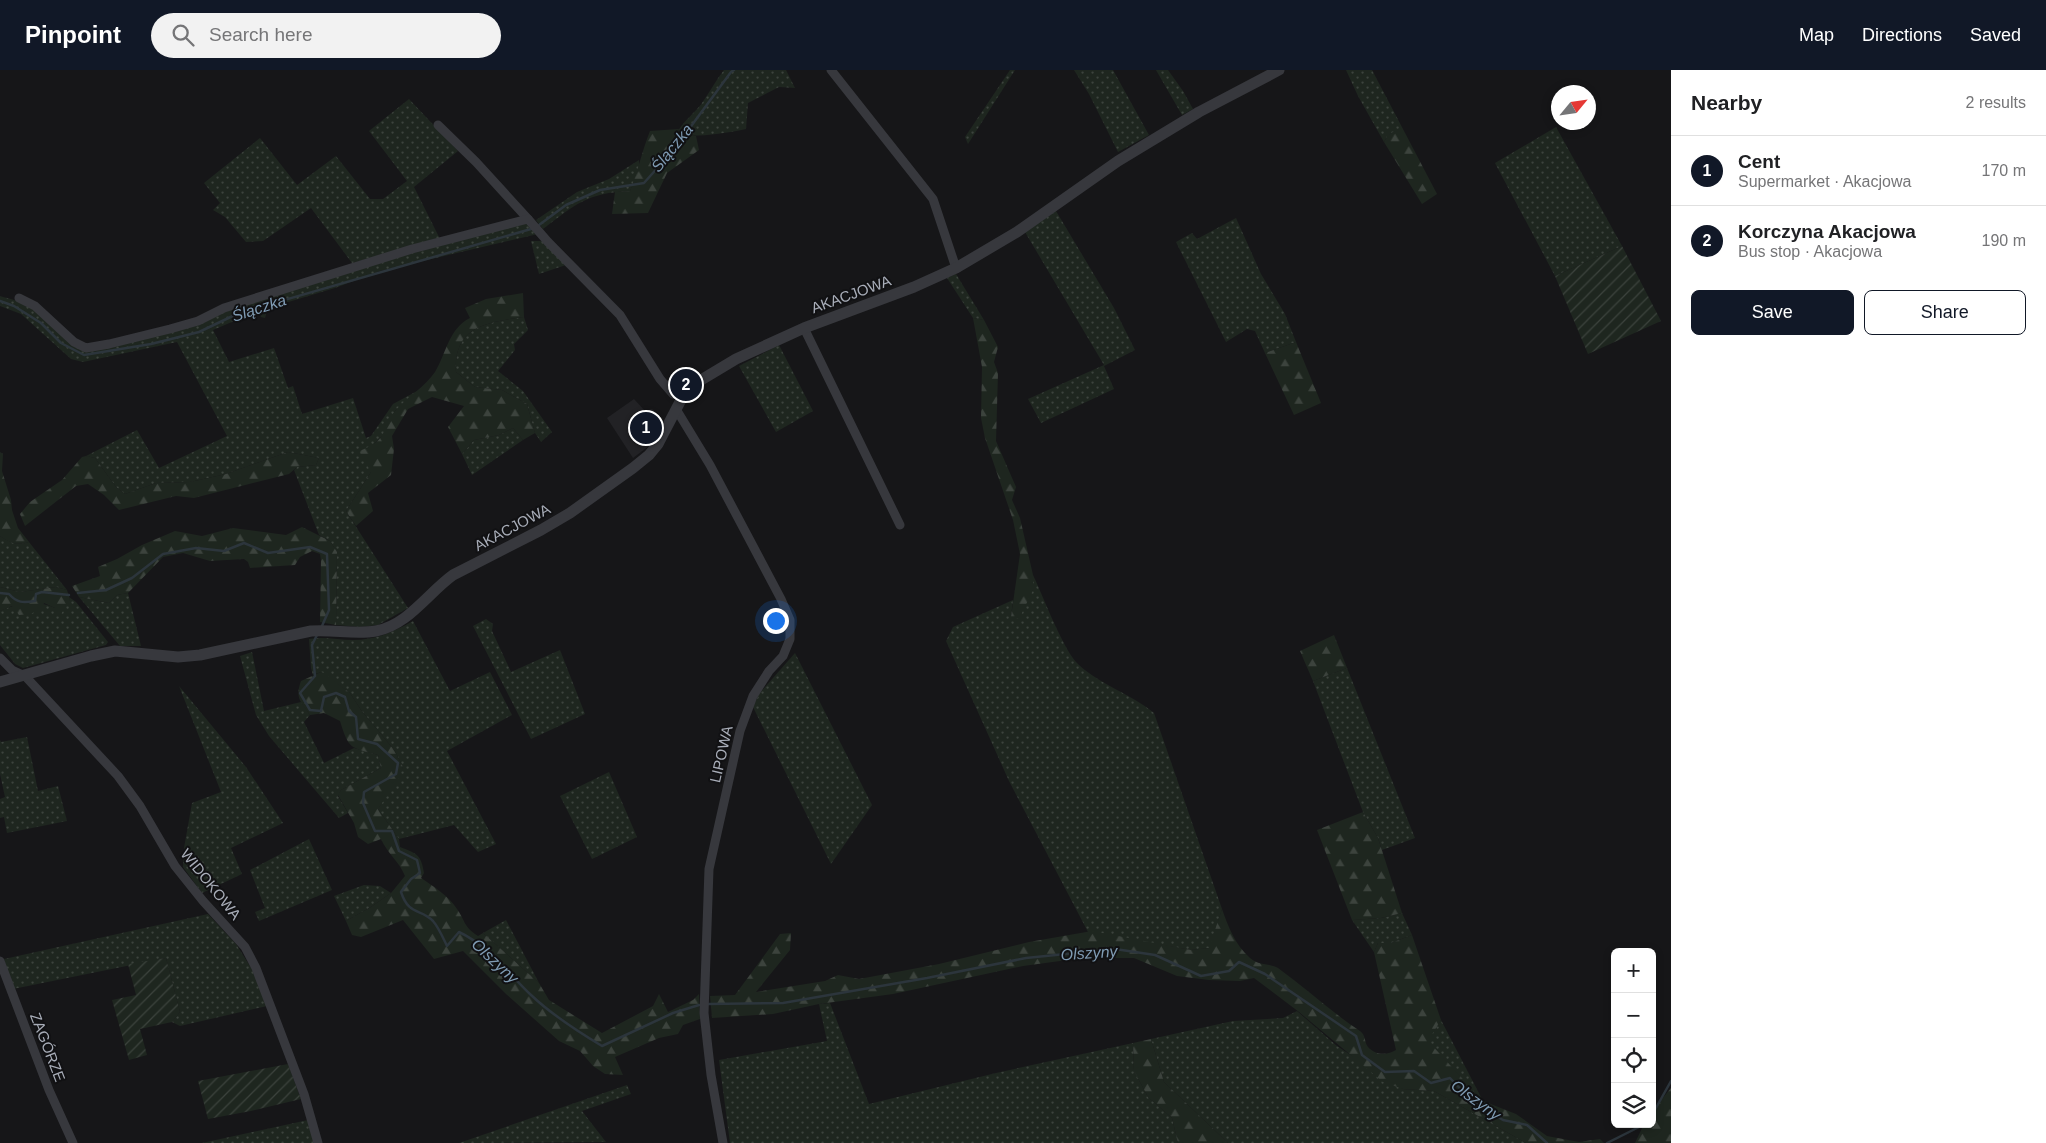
<!DOCTYPE html>
<meta charset="utf-8">
<style>
:root{--surface:#fff;--page:#f2f2f2;--text:#202124;--muted:#757577;--line:#e0e0e0;--accent:#111827}
body{margin:0;font-family:Arial,sans-serif;background:var(--page);color:var(--text)}
.controls{position:absolute;right:15px;bottom:15px;display:grid;overflow:hidden;border-radius:8px;box-shadow:0 2px 8px #0003}
.controls button{width:45px;height:45px;display:grid;place-items:center;padding:0;border:0;border-bottom:1px solid var(--line);background:var(--surface);color:var(--text);font:25px sans-serif}
.compass{position:absolute;left:1551px;top:15px;width:45px;height:45px;border-radius:50%;background:var(--surface);box-shadow:0 2px 8px #0003;rotate:61deg}
.you{position:absolute;left:775px;top:550px;width:18px;height:18px;margin:-12px;border:4px solid #fff;border-radius:50%;background:#1a73e8;box-shadow:0 0 0 8px #1a73e833}
.badge{display:grid;place-items:center;width:32px;height:32px;border-radius:50%;background:var(--accent);color:#fff;font-size:16px;font-weight:700}
.pin{position:absolute;translate:-50% -50%;border:2px solid #fff;box-shadow:0 1px 5px #0006}
.list{margin:0;padding:0;list-style:none}
h2{display:flex;justify-content:space-between;align-items:center;height:65px;margin:0;padding:0 20px;font-size:21px}
h2 small{font-size:16px;font-weight:400;color:var(--muted)}
.list li{display:grid;grid-template-columns:32px 1fr auto;gap:15px;align-items:center;box-sizing:border-box;height:70px;padding:0 20px;border-top:1px solid var(--line)}
.list b{display:block;font-size:19px;white-space:nowrap}
.list p{margin:0;font-size:16px;white-space:nowrap;color:var(--muted)}
.list em{font-size:16px;font-style:normal;color:var(--muted)}
.actions{display:flex;gap:10px;padding:15px 20px}
.actions a{flex:1;padding:11px 0;border:1px solid var(--accent);border-radius:8px;text-align:center;font-size:18px;color:var(--accent)}
.actions .main{background:var(--accent);color:#fff}
.icon{flex:none;width:28px;height:28px;fill:none;stroke:currentColor;stroke-width:2;stroke-linecap:round;stroke-linejoin:round}
.map{position:relative;flex:none;width:1671px;height:1073px;overflow:hidden}
header{display:flex;align-items:center;gap:30px;box-sizing:border-box;height:70px;padding:0 25px;background:var(--accent);color:#fff}
header strong{font-size:24px}
nav{display:flex;gap:28px;margin-inline-start:auto;font-size:18px}
.search{width:350px;height:45px;background:var(--page);display:flex;align-items:center;gap:12px;box-sizing:border-box;padding:0 18px;border-radius:28px;color:var(--muted);font-size:19px}
main{display:flex}
aside{flex:1;background:var(--surface)}
.map>svg:first-child{display:block}
.built{fill:#222225}
.grass{fill:url(#grass-dots)}
.forest{fill:url(#forest-firs)}
.garden{fill:url(#garden-furrows)}
.lines{fill:none;stroke-linecap:round;stroke-linejoin:round}
.stream{stroke:#2c353c;stroke-width:2.5}
.minor{stroke:#37383d;stroke-width:9}
.tertiary{stroke:#37383d;stroke-width:11}
.labels{text-anchor:middle;dominant-baseline:central;stroke-width:4;stroke-linejoin:round;paint-order:stroke}
.street-label{font-size:15px;fill:#a8adb8;stroke:#111113}
.water-label{font-size:16px;font-style:italic;fill:#7f9bb3;stroke:#111113}
</style>
<header>
<strong>Pinpoint</strong>
<div class="search"><svg class="icon" aria-label="search" viewBox="0 0 24 24"><circle cx="10" cy="10" r="6"/><path d="M15 15l6 6"/></svg>Search here</div>
<nav><a>Map</a><a>Directions</a><a>Saved</a></nav>
</header>
<main>
<div class="map">
<svg width="1671" height="1073" viewBox="0 0 1671 1073">
<defs>
<pattern id="grass-dots" width="8" height="8" patternUnits="userSpaceOnUse" patternTransform="scale(1.25)"><rect width="8" height="8" fill="#1e261f"/><path d="M2 2h.1M6 6h.1" fill="none" stroke="#3c433d" stroke-width="1.8" stroke-linecap="round"/></pattern>
<pattern id="forest-firs" width="22" height="20" patternUnits="userSpaceOnUse" patternTransform="scale(1.25)"><rect width="22" height="20" fill="#1e261f"/><path d="M5 1l3.5 6h-7zM16 11l3.5 6h-7z" fill="#3c433d"/></pattern>
<pattern id="garden-furrows" width="10" height="10" patternUnits="userSpaceOnUse" patternTransform="scale(1.25)"><rect width="10" height="10" fill="#1e261f"/><path d="M-1 1l2-2M0 10L10 0M9 11l2-2" fill="none" stroke="#3c433d"/></pattern>
</defs>
<rect width="100%" height="100%" fill="#161618"/>
<path class="built" d="M 634,329 L 645,341 L 652,339 L 663,349 L 654,372 L 633,388 L 607,348 Z"/>
<g class="grass">
<path d="M 724,0 L 786,0 L 795,18 L 779,17 L 748,33 L 746,59 C 722,64 700,67 676,65 C 682,51 696,43 704,30 C 711,20 716,10 724,0 Z"/>
<path d="M 1010,0 L 1015,0 L 968,74 L 965,67 Z"/>
<path d="M 1074,0 L 1113,0 L 1149,65 L 1118,82 L 1089,24 Z"/>
<path d="M 1156,0 L 1168,0 L 1183,21 L 1193,39 L 1182,45 Z"/>
<path d="M 1346,0 L 1372,0 L 1404,61 C 1394,61 1389,62 1384,72 L 1358,26 Z"/>
<path d="M 409,29 L 458,81 L 414,117 L 440,169 L 352,193 L 311,138 L 263,171 L 246,172 L 225,147 L 213,140 L 220,133 L 204,113 L 260,68 L 297,115 L 336,86 L 370,129 L 383,129 L 407,111 L 369,61 Z"/>
<path d="M 1556,57 L 1622,176 L 1555,206 L 1495,93 Z"/>
<path d="M 639,90 L 639,99 L 630,121 C 587,123 576,134 543,159 L 536,150 L 577,122 L 609,109 Z"/>
<path d="M 1056,141 L 1114,238 L 1135,280 L 1104,296 L 1114,319 L 1041,353 L 1028,329 L 1104,295 L 1025,162 Z"/>
<path d="M 1236,148 L 1261,204 L 1285,244 L 1296,272 L 1265,283 L 1255,261 L 1247,259 L 1226,272 L 1176,172 L 1192,163 L 1197,169 Z"/>
<path d="M 524,153 L 529,155 L 538,164 L 380,201 L 335,218 L 275,236 L 267,241 L 265,248 L 261,247 L 258,241 L 213,260 L 229,292 L 274,278 L 288,318 L 293,316 L 302,344 L 353,328 L 366,368 L 371,366 L 393,334 L 419,320 L 395,341 L 384,364 L 372,376 L 371,402 L 346,441 L 408,538 L 378,555 L 360,557 L 336,555 L 337,482 L 330,471 L 319,465 L 294,400 L 297,397 L 316,395 L 319,388 L 288,382 L 226,404 L 190,412 L 156,413 L 125,424 L 116,417 L 95,388 L 86,386 L 137,360 L 159,398 L 227,366 L 177,272 L 83,292 L 71,289 L 21,244 L 0,236 L 0,226 C 10,229 24,232 33,238 C 52,252 66,279 91,281 L 390,188 Z"/>
<path d="M 531,171 L 543,171 L 566,195 L 539,204 Z"/>
<path d="M 956,204 L 984,250 L 973,248 L 947,208 Z"/>
<path d="M 524,247 L 528,260 L 514,274 L 515,280 L 498,301 L 523,321 L 552,362 L 541,372 L 535,363 L 527,334 L 502,320 L 475,317 L 456,302 C 453,256 488,252 524,247 Z"/>
<path d="M 779,275 L 813,341 L 776,362 L 739,296 Z"/>
<path d="M 513,358 L 523,370 L 472,405 L 462,384 L 474,370 L 499,365 Z"/>
<path d="M 0,466 C 11,473 17,476 29,472 L 67,520 L 56,517 L 20,522 L 0,517 Z"/>
<path d="M 1033,505 C 1043,526 1064,582 1079,595 C 1101,615 1131,624 1154,643 L 1222,839 L 1210,878 L 1191,880 L 1088,862 L 1009,711 L 946,571 L 953,557 L 1013,530 L 1011,547 L 1033,520 Z"/>
<path d="M 128,523 L 141,576 L 120,576 L 79,527 L 109,533 L 117,525 Z"/>
<path d="M 69,527 L 76,532 L 108,572 L 106,575 L 23,598 L 15,594 L 0,575 L 0,541 C 17,533 38,530 55,538 L 70,530 Z"/>
<path d="M 486,549 L 493,554 L 492,561 L 511,602 L 560,580 L 585,644 L 531,669 L 473,556 Z"/>
<path d="M 413,551 L 450,621 L 490,602 L 512,645 L 447,681 L 496,774 L 478,782 L 454,755 L 399,769 L 378,739 L 403,697 L 395,681 L 361,640 L 350,623 L 321,602 L 313,605 L 311,598 L 309,569 C 324,566 338,570 353,570 C 375,570 394,562 413,551 Z"/>
<path d="M 252,582 L 264,641 L 301,632 L 310,645 L 304,652 L 324,693 L 354,678 L 378,685 L 381,698 L 341,720 L 338,726 L 348,743 L 339,748 L 269,666 L 256,645 L 240,586 Z"/>
<path d="M 795,583 L 872,735 L 831,794 L 753,637 L 759,624 Z"/>
<path d="M 1347,598 L 1415,768 L 1382,780 L 1378,768 L 1363,742 L 1313,611 Z"/>
<path d="M 179,616 L 246,697 L 283,753 L 231,778 L 242,804 L 202,823 L 183,797 L 184,778 L 192,733 L 221,722 Z"/>
<path d="M 27,667 L 38,721 L 58,716 L 67,751 L 7,763 L 4,747 L 0,748 L 0,729 L 5,727 L 0,704 L 0,670 L 1,672 Z"/>
<path d="M 609,702 L 637,767 L 592,789 L 560,726 Z"/>
<path d="M 309,769 L 332,820 L 259,851 L 255,842 L 265,838 L 250,800 Z"/>
<path d="M 364,815 L 380,816 L 391,823 L 371,837 L 346,851 L 334,826 Z"/>
<path d="M 1402,843 L 1412,865 L 1391,873 L 1378,873 L 1374,882 L 1352,850 L 1381,848 Z"/>
<path d="M 208,844 L 236,874 L 255,904 L 267,936 L 180,956 L 172,952 L 180,942 L 166,888 L 13,919 L 4,889 Z"/>
<path d="M 506,850 L 539,913 L 483,863 Z"/>
<path d="M 830,933 L 869,1034 L 996,1003 L 1133,973 L 1134,1001 L 1148,1027 L 1172,1048 L 1178,1073 L 730,1073 L 719,990 L 827,971 L 819,934 Z"/>
<path d="M 1297,941 L 1337,976 L 1403,1019 L 1434,1021 L 1526,1073 L 1228,1073 L 1164,1012 L 1151,969 L 1233,951 L 1283,948 Z"/>
<path d="M 1441,950 L 1483,1031 L 1427,971 Z"/>
<path d="M 627,1015 L 631,1024 L 582,1041 L 606,1072 L 459,1073 Z"/>
<path d="M 308,1050 L 315,1073 L 202,1073 Z"/>
</g>
<g class="forest">
<path d="M 679,59 L 676,65 L 696,66 L 699,80 L 667,103 L 648,143 L 612,144 L 615,122 L 630,121 C 638,101 642,81 650,61 Z"/>
<path d="M 1395,61 L 1404,61 L 1437,124 L 1422,134 L 1384,72 L 1388,65 Z"/>
<path d="M 523,223 L 524,247 C 488,252 453,256 456,302 L 475,317 L 502,320 L 527,334 L 535,363 L 523,370 L 513,358 L 499,365 L 474,370 L 462,384 L 448,357 L 464,336 L 432,327 L 408,339 L 392,366 L 394,379 L 391,405 L 368,423 L 373,441 L 356,456 L 346,441 L 371,402 L 359,381 C 390,370 380,359 396,340 C 408,326 425,317 435,302 C 446,284 449,258 470,248 L 465,238 L 486,229 Z"/>
<path d="M 973,248 L 984,250 L 998,277 L 994,292 L 998,303 L 996,371 L 1016,417 L 1012,430 L 1020,448 L 1033,505 L 1033,520 L 1019,549 L 1011,547 L 1020,484 L 1013,450 L 985,368 L 981,348 L 982,297 Z"/>
<path d="M 1296,272 L 1321,333 L 1294,345 L 1265,283 Z"/>
<path d="M 0,382 L 3,384 L 2,401 L 11,430 L 12,440 L 18,458 L 29,472 C 17,476 10,473 0,466 Z"/>
<path d="M 288,382 L 319,388 L 316,395 L 297,397 L 289,404 L 194,428 L 176,426 L 119,440 L 104,425 L 88,414 L 76,416 L 25,456 L 20,444 L 30,432 L 62,410 L 82,387 L 86,386 L 95,388 L 116,417 L 125,424 L 156,413 L 190,412 L 226,404 Z"/>
<path d="M 302,457 L 330,471 L 337,482 L 336,555 L 320,552 L 321,490 L 320,484 L 312,481 L 300,487 L 295,495 L 250,498 L 248,492 L 244,489 L 210,491 L 183,483 L 163,487 L 128,523 L 117,525 L 109,533 L 79,527 L 72,516 L 100,506 L 98,497 L 117,489 L 142,475 L 175,461 L 202,466 L 233,458 L 286,465 Z"/>
<path d="M 0,517 L 20,522 L 56,517 L 67,520 L 70,530 L 61,544 L 55,538 L 44,533 L 42,539 L 30,544 L 19,545 L 12,536 L 0,541 Z"/>
<path d="M 1334,565 L 1347,598 L 1313,611 L 1300,581 Z"/>
<path d="M 321,602 L 324,603 L 350,623 L 361,640 L 395,681 L 403,697 L 399,708 L 378,739 L 399,769 L 400,777 C 417,784 421,784 424,803 L 421,808 C 434,817 448,825 457,839 C 466,852 463,856 478,866 L 483,863 L 539,913 L 549,930 L 602,963 L 653,936 L 659,924 L 668,942 L 693,930 L 699,924 L 700,949 L 683,955 L 678,964 L 659,968 L 615,987 L 623,1005 L 605,1004 L 593,996 L 580,981 L 559,971 L 506,924 L 463,881 L 434,889 L 403,850 L 361,867 L 352,865 L 346,851 L 371,837 L 391,823 L 405,806 C 399,791 387,783 381,769 L 368,774 L 358,767 L 354,753 L 338,725 L 341,720 L 381,698 L 378,685 C 350,677 349,680 340,651 L 324,643 L 310,645 C 300,631 295,628 301,611 Z"/>
<path d="M 1363,742 L 1378,768 L 1402,843 L 1381,848 L 1352,850 L 1317,760 Z"/>
<path d="M 1222,839 C 1228,856 1235,875 1250,888 C 1259,896 1269,893 1278,898 C 1306,918 1331,942 1360,961 C 1366,965 1364,972 1368,977 C 1376,986 1388,985 1396,980 L 1374,882 L 1378,873 L 1391,873 L 1412,865 L 1441,950 L 1428,971 L 1483,1031 L 1516,1044 L 1547,1066 L 1579,1072 L 1600,1069 L 1604,1073 L 1526,1073 L 1434,1021 L 1403,1019 L 1383,1012 L 1299,942 L 1254,908 L 1240,911 L 1209,910 L 1177,906 L 1134,888 L 1082,888 L 1023,896 L 893,924 L 819,934 L 773,944 L 712,948 L 710,926 L 735,925 L 780,864 L 791,863 L 790,880 L 756,922 L 825,911 L 838,905 L 859,909 L 939,894 L 1029,872 L 1092,861 L 1191,880 L 1209,878 Z"/>
<path d="M 1151,969 L 1164,1012 L 1228,1073 L 1178,1073 L 1172,1048 L 1148,1027 L 1134,1001 L 1133,973 Z"/>
<path d="M 1671,1018 L 1671,1073 L 1635,1073 L 1644,1054 L 1652,1054 L 1652,1041 Z"/>
</g>
<g class="garden">
<path d="M 1622,176 L 1661,251 L 1588,284 L 1555,206 Z"/>
<path d="M 166,888 L 180,942 L 172,952 L 140,959 L 147,985 L 129,990 L 112,930 L 136,925 L 128,894 Z"/>
<path d="M 288,994 L 301,1029 L 251,1041 L 208,1049 L 198,1011 Z"/>
</g>
<g class="lines">
<g class="stream">
<path d="M 539,155 L 566,135 L 600,120 L 644,113 L 675,78 L 731,2 L 734,0"/>
<path d="M 0,231 L 14,236 L 41,253 L 61,273 L 84,285 L 151,274 L 199,262 L 239,243 L 531,159"/>
<path d="M 0,523 L 9,524 C 17,533 23,533 35,531 L 36,524 L 42,522 L 69,525"/>
<path d="M 78,523 L 106,520 L 132,508 L 163,484 L 196,478 L 224,481 L 244,473 L 268,483 L 310,477 L 327,484 L 329,540 L 322,556"/>
<path d="M 318,563 L 312,575 L 315,606 L 300,623 L 310,640 L 321,641 L 324,627 L 336,623 L 345,627 L 349,641 L 356,647 L 358,669 L 377,674 L 398,693 L 396,704 L 364,722 L 363,733 L 375,761 L 392,761 L 399,781 L 417,790 L 420,803 L 411,809 L 401,822 C 409,846 420,838 433,851 C 439,858 443,868 447,876 L 459,862 C 487,875 508,903 531,925 C 552,945 577,961 602,976 L 673,943 L 699,935"/>
<path d="M 708,934 L 783,933 L 927,908 L 1026,888 L 1115,879 L 1155,885 L 1201,906 L 1229,901 L 1239,892 L 1265,904 L 1356,966 L 1362,985 L 1385,1002 L 1414,1001 L 1431,1013 L 1450,1008 L 1472,1031 L 1503,1050 L 1527,1055 L 1547,1073"/>
<path d="M 1652,1045 L 1671,1011"/>
<path d="M 1607,1073 L 1645,1054"/>
</g>
<g class="minor">
<path d="M 831,0 L 933,129 L 956,198"/>
<path d="M 438,55 L 476,92 L 528,149"/>
<path d="M 19,228 L 35,236 L 74,272 L 86,278 L 109,274 L 170,259 L 198,251 L 224,238 L 412,179 L 528,149 L 548,172 L 620,245 L 660,309 L 673,324 L 683,326"/>
<path d="M 804,258 L 900,455"/>
<path d="M 676,339 L 710,395 L 781,529 L 790,550 L 790,569 L 783,586 L 769,601 L 753,626 L 740,661 L 709,799 L 704,943 L 711,1005 L 723,1073"/>
<path d="M 0,588 L 12,600 L 25,606 L 118,706 L 140,736 L 175,796 L 203,831 L 245,877 L 256,898 L 304,1024 L 318,1073"/>
<path d="M 0,891 L 49,1020 L 73,1073"/>
</g>
<path class="tertiary" d="M 0,612 L 91,586 L 115,581 L 178,587 L 200,585 L 311,561 C 333,559 355,565 376,561 C 408,555 428,523 453,505 L 541,460 L 570,443 L 633,398 L 649,385 L 658,374 L 683,326 L 701,310 L 736,289 L 804,258 L 914,217 L 956,198 L 1017,162 L 1118,91 L 1199,42 L 1279,0"/>
</g>
<g class="labels">
<g class="street-label">
<text transform="translate(851 224) rotate(-20)">AKACJOWA</text>
<text transform="translate(512 457) rotate(-28)">AKACJOWA</text>
<text transform="translate(721 684) rotate(-77)">LIPOWA</text>
<text transform="translate(211 814) rotate(51)">WIDOKOWA</text>
<text transform="translate(48 977) rotate(69)">ZAGÓRZE</text>
</g>
<g class="water-label">
<text transform="translate(672 78) rotate(-51)">Ślączka</text>
<text transform="translate(259 238) rotate(-18)">Ślączka</text>
<text transform="translate(1089 883) rotate(-4)">Olszyny</text>
<text transform="translate(495 891) rotate(43)">Olszyny</text>
<text transform="translate(1476 1030) rotate(36)">Olszyny</text>
</g>
</g>
</svg>
<div class="controls">
<button>+</button>
<button>−</button>
<button><svg class="icon" aria-label="locate" viewBox="0 0 24 24"><circle cx="12" cy="12" r="6"/><path d="M12 2v4M12 18v4M2 12h4M18 12h4"/></svg></button>
<button><svg class="icon" aria-label="layers" viewBox="0 0 24 24"><path d="M12 4l9 5-9 5-9-5zM3 14l9 5 9-5"/></svg></button>
</div>
<svg class="compass" viewBox="-18 -18 36 36"><path d="M0-13l5 13h-10z" fill="#e53935"/><path d="M0 13l5-13h-10z" fill="#757577"/></svg>
<div class="you"></div>
<div class="pin badge" style="left:646px;top:358px">1</div>
<div class="pin badge" style="left:686px;top:315px">2</div>
</div>
<aside>
<h2>Nearby<small>2 results</small></h2>
<ul class="list">
<li><span class="badge">1</span><div><b>Cent</b><p>Supermarket · Akacjowa</p></div><em>170 m</em></li>
<li><span class="badge">2</span><div><b>Korczyna Akacjowa</b><p>Bus stop · Akacjowa</p></div><em>190 m</em></li>
</ul>
<div class="actions"><a class="main">Save</a><a>Share</a></div>
</aside>
</main>
